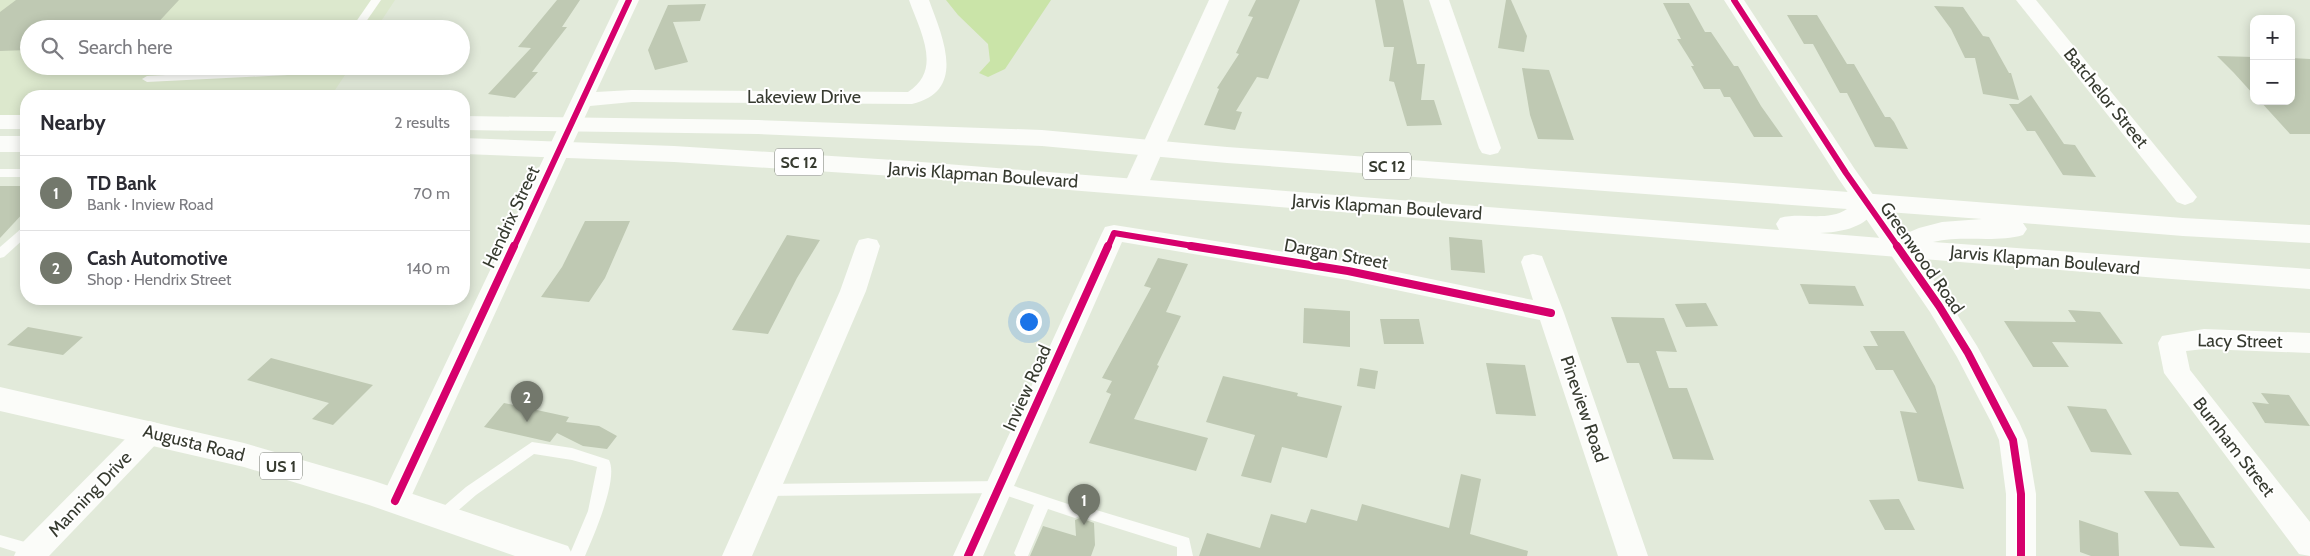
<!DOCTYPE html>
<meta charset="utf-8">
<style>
:root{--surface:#fff;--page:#f7f7f7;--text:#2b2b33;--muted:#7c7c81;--line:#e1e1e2;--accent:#73786c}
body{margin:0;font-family:Cabin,sans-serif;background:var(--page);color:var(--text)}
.controls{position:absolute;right:15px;top:15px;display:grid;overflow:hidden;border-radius:10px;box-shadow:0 2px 12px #0003}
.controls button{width:45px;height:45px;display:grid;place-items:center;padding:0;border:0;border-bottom:1px solid var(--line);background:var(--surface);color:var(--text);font:25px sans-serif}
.you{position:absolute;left:1028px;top:321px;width:18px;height:18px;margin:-12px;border:4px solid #fff;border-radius:50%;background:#1a73e8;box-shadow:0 0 0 8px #1a73e833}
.badge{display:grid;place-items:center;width:32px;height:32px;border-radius:50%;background:var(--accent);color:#fff;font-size:16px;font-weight:700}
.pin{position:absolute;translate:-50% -41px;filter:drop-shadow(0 1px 2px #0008)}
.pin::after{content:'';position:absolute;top:26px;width:18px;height:15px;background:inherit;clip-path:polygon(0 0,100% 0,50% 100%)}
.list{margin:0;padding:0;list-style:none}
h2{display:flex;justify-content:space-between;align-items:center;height:65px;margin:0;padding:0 20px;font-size:21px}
h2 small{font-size:16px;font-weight:400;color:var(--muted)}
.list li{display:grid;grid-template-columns:32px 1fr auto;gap:15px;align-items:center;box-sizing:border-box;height:75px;padding:0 20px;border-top:1px solid var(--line)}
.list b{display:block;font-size:19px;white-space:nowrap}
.list p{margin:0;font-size:16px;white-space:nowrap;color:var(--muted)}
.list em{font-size:16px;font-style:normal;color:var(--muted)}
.icon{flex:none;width:28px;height:28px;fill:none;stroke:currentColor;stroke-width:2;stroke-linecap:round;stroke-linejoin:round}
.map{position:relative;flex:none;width:2310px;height:556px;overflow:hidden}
.search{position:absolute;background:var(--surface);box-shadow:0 2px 12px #0003;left:20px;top:20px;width:450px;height:55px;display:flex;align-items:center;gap:12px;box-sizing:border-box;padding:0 18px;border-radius:28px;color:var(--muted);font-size:19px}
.panel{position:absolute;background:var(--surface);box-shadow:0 2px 12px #0003;left:20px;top:90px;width:450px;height:215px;border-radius:20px}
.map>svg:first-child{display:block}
.built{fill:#dce8cd}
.water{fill:#cae4a8}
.building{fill:#bfc9b3}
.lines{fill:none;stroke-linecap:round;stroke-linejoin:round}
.lane{fill:#fbfcf9;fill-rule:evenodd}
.street{fill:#fbfcf9;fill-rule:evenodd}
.primary{fill:#fbfcf9;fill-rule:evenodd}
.highway{fill:#fbfcf9;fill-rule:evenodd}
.cycleway-far1-casing{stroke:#fff;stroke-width:9}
.cycleway-casing{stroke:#fff;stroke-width:11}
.cycleway-far1{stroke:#d6006c;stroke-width:6}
.cycleway{stroke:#d6006c;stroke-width:8}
.labels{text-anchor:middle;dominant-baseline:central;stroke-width:4;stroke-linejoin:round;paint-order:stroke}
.shield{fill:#fff;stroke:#73766e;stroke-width:1}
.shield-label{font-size:16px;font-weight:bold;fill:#373b30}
.street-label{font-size:18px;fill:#373b30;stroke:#fff}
</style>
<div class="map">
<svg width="2310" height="556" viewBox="0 0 2310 556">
<rect width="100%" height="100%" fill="#e2eada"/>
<path class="built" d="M 0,0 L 395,0 L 376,29 L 29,29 L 29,66 L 351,66 L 331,96 L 26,96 L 26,123 L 0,123 Z"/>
<path class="water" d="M 946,0 L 1051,0 L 1005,69 L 988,77 L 979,73 L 990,61 L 988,44 L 958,15 Z"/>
<g class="building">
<path d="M 16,0 L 179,0 L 152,29 L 29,29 L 29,50 L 0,51 L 0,12 Z"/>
<path d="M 557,0 L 580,0 L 562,27 L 567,27 L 532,72 L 538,72 L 515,98 L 488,94 L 531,48 L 518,47 Z"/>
<path d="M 1256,0 L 1300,0 L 1268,79 L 1257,77 L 1236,111 L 1242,112 L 1235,130 L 1204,125 L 1219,89 L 1217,88 L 1239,54 L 1236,53 L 1253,17 L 1248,16 Z"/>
<path d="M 1375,0 L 1403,0 L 1417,64 L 1425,64 L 1421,100 L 1434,100 L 1442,125 L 1407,126 L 1394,82 L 1389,81 L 1394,47 L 1384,47 Z"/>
<path d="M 1506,0 L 1511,0 L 1527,36 L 1524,52 L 1498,48 Z"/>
<path d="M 1663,3 L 1689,3 L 1705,32 L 1711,32 L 1734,66 L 1738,66 L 1761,106 L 1783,137 L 1754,137 L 1730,97 L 1724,97 L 1720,89 L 1704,89 L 1691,66 L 1694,66 L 1677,39 L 1681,39 Z"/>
<path d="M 706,4 L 700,21 L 673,22 L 688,62 L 655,70 L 648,50 L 668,5 Z"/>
<path d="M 1934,6 L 1963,7 L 1983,36 L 1989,37 L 2009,73 L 2011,73 L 2019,100 L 1983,94 L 1975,58 L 1965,58 L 1951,29 Z"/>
<path d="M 1787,15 L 1817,15 L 1847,64 L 1854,64 L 1885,117 L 1890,117 L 1894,122 L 1908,149 L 1875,147 L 1847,93 L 1840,93 L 1813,44 L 1804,44 Z"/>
<path d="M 2217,56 L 2254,57 L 2254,95 L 2234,73 Z"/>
<path d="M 2291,58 L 2310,59 L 2310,134 L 2290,134 L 2260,101 L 2291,101 Z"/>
<path d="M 1522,68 L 1549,70 L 1574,140 L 1538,139 L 1530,115 Z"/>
<path d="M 2031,95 L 2064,144 L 2075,145 L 2096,177 L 2063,175 L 2035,131 L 2027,131 L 2009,104 L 2018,104 Z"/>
<path d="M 0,186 L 26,186 L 26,210 L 0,238 Z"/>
<path d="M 585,221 L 630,221 L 605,278 L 589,302 L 541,297 L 562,267 Z"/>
<path d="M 787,235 L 820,240 L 797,278 L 768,334 L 732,330 Z"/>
<path d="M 1449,237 L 1482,240 L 1485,273 L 1451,270 Z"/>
<path d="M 1158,258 L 1188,264 L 1166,312 L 1181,316 L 1157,365 L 1159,366 L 1134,419 L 1208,438 L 1196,471 L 1089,443 L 1111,394 L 1106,392 L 1112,381 L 1102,378 L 1151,288 L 1144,286 Z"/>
<path d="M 1800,284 L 1855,286 L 1864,306 L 1809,304 Z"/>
<path d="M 1706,303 L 1718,326 L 1686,327 L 1675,304 Z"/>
<path d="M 1304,308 L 1350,311 L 1350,347 L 1303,343 Z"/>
<path d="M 2068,310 L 2100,312 L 2123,344 L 2052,342 L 2069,367 L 2033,367 L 2004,321 L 2076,322 Z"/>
<path d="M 1611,317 L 1664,318 L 1677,352 L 1656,351 L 1669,388 L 1687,388 L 1714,460 L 1673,459 L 1639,363 L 1627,363 Z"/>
<path d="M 1380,319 L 1419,319 L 1424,344 L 1384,344 Z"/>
<path d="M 28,327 L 83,337 L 63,355 L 7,345 Z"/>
<path d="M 1870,331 L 1904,331 L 1935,386 L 1964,489 L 1918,481 L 1900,411 L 1917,413 L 1893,370 L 1876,370 L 1863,346 L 1878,346 Z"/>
<path d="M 271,358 L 373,385 L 333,425 L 312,419 L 329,403 L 247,380 Z"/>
<path d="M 1486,363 L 1525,365 L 1536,416 L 1496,414 Z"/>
<path d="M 1360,368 L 1378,371 L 1375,389 L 1357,386 Z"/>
<path d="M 1223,376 L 1298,393 L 1297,396 L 1342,406 L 1327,458 L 1282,447 L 1271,483 L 1241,476 L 1255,435 L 1206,422 Z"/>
<path d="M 2261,393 L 2289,395 L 2310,426 L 2265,423 L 2252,402 L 2269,404 Z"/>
<path d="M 504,403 L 569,417 L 566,422 L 599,426 L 617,436 L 607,449 L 583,446 L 557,433 L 550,442 L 484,427 Z"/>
<path d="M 2067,406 L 2106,409 L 2132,455 L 2091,452 Z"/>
<path d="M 1461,474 L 1481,479 L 1470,534 L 1528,551 L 1527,556 L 1199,556 L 1207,533 L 1260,548 L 1271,514 L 1306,523 L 1311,509 L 1357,521 L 1362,504 L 1449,528 Z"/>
<path d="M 2144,491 L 2178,492 L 2215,548 L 2180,546 Z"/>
<path d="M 1074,492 L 1092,497 L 1092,507 L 1087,509 L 1084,514 L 1086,520 L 1094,523 L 1095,545 L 1091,556 L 1030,556 L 1043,526 L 1076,536 L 1075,520 L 1082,517 L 1084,511 L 1081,506 L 1075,504 Z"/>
<path d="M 1899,499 L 1915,530 L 1885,530 L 1869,500 Z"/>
<path d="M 2079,520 L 2118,533 L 2119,556 L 2091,556 L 2080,552 Z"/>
</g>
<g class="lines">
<g class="lane">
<path d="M 371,0 L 381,0 L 361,29 L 351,29 Z"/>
<path d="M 335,66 L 331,72 L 327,73 L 147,82 L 142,79 L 147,76 Z"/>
<rect x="0" y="169" width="26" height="8"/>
<path d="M 26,227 L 26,237 L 4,257 L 0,258 L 0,247 L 22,228 Z"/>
<path d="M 532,442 L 572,448 L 609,460 C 619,479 593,537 585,556 L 569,556 L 588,511 L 597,467 L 572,460 L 534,454 L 476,495 L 446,521 L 441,523 L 436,521 L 434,517 L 436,513 L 466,487 Z"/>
<path d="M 999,481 L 1080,508 L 1082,512 L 1080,516 L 1075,518 L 1048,509 L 1028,556 L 1016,556 L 1014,553 L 1034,505 L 999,493 L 766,496 L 761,494 L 759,490 L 761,486 L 766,484 Z"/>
<path d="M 1093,509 L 1189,538 L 1193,556 L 1177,556 L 1177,547 L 1088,519 L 1086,515 L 1088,511 Z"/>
<path d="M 0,535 L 39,546 L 42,551 L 39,556 L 29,556 L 0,547 Z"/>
</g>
<g class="street">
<path d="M 619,0 L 639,0 L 596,92 L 632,90 L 908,92 C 943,70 920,31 909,0 L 929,0 C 942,36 968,91 912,104 L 632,102 L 590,106 L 405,510 L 395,513 L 385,510 L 380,501 Z"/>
<path d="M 1209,0 L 1229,0 L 1147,187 L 1143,192 L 1135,194 L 1127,192 L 1123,187 Z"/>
<path d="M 1429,0 L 1449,0 L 1501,148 L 1498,153 L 1490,155 L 1482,153 L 1479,148 Z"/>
<path d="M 1724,0 L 1744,0 L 1854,168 L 1948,300 L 1977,346 L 2019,422 L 2027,440 L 2036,494 L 2036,556 L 2006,556 L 2006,494 L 1999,440 L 1991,422 L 1957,357 L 1930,312 L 1838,178 Z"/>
<path d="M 2016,0 L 2036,0 L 2193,192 L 2197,197 L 2193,202 L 2185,205 L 2177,202 Z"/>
<path d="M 1114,225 L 1348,262 L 1533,300 L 1521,262 L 1524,256 L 1533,254 L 1542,256 L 1564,313 L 1648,556 L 1618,556 L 1540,320 L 1348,280 L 1122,242 L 983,556 L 953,556 L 1102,233 L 1105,227 Z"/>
<path d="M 868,238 L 877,240 L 880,246 L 866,291 L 752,556 L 722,556 L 840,291 L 856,246 L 859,240 Z"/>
<path d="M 2204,329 L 2310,333 L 2310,353 L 2204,349 L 2186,351 L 2190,370 L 2310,522 L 2310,556 L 2299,554 L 2164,373 L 2158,343 L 2162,336 Z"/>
<path d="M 150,421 L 160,424 L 164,432 L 160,440 L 49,556 L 14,556 L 18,547 L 140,424 Z"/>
</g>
<path class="primary" d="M 0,387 L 244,443 L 371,480 L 568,546 L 573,556 L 515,556 L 369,505 L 244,467 L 0,411 Z"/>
<g class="highway">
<rect x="0" y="115" width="26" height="14"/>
<path d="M 464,116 L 758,120 L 1042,130 L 1227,147 L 1733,183 L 2183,218 L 2310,225 L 2310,243 L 2183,236 L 2023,223 L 2027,229 L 2023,235 C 1997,243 1963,235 1933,242 L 2310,269 L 2310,289 L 2158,278 L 909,177 L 674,162 L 464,154 L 464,138 L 674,146 L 909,161 L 1779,230 L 1776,224 L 1780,218 C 1801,212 1828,222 1847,209 L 1227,163 L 1042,146 L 758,134 L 464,130 ZM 1874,211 L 1982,219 L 1942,222 L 1919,228 L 1893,239 L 1820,233 C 1839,232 1863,229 1874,211 Z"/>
<rect x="0" y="136" width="26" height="16"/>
</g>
<g class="cycleway-far1-casing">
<g id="cycleway-far1">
<path d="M 1734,0 L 1846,173 L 1898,247"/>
<path d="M 514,247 L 629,0"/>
<path d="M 1108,247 L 1114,233 L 1199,247"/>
</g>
</g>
<g class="cycleway-casing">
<g id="cycleway">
<path d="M 1191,246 L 1348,271 L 1551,313"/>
<path d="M 1897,246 L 1939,306 L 1968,353 L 2013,440 L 2021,494 L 2021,556"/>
<path d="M 395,501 L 514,246"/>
<path d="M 968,556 L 1108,246"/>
</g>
</g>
<use href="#cycleway-far1" class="cycleway-far1"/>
<use href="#cycleway" class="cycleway"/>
</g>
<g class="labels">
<g class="shield">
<rect x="775" y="148.5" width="48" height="27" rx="4"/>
<rect x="1363" y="152.5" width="48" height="27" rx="4"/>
<rect x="260" y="452.5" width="42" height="27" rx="4"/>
</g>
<g class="shield-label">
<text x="799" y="162">SC 12</text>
<text x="1387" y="166">SC 12</text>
<text x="281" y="466">US 1</text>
</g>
<g class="street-label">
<text x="804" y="97">Lakeview Drive</text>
<text transform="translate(2106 98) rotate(51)">Batchelor Street</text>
<text transform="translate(983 175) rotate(4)">Jarvis Klapman Boulevard</text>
<text transform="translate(1387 207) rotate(4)">Jarvis Klapman Boulevard</text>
<text transform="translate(511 217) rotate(-65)">Hendrix Street</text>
<text transform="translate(1336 254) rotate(10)">Dargan Street</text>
<text transform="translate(1922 258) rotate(55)">Greenwood Road</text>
<text transform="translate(2045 260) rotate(5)">Jarvis Klapman Boulevard</text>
<text transform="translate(2240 341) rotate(1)">Lacy Street</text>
<text transform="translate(1027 388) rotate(-66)">Inview Road</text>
<text transform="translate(1584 409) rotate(71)">Pineview Road</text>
<text transform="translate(194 443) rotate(14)">Augusta Road</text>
<text transform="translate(2234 447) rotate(52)">Burnham Street</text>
<text transform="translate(90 494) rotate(-46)">Manning Drive</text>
</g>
</g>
</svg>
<div class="controls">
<button>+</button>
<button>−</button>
</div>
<div class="you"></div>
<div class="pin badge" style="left:1084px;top:525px">1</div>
<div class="pin badge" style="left:527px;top:422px">2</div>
<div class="search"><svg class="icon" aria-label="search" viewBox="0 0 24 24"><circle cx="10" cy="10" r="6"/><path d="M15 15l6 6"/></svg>Search here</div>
<section class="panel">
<h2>Nearby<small>2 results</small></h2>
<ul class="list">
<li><span class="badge">1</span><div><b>TD Bank</b><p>Bank · Inview Road</p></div><em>70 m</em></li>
<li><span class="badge">2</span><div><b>Cash Automotive</b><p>Shop · Hendrix Street</p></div><em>140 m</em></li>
</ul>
</section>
</div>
